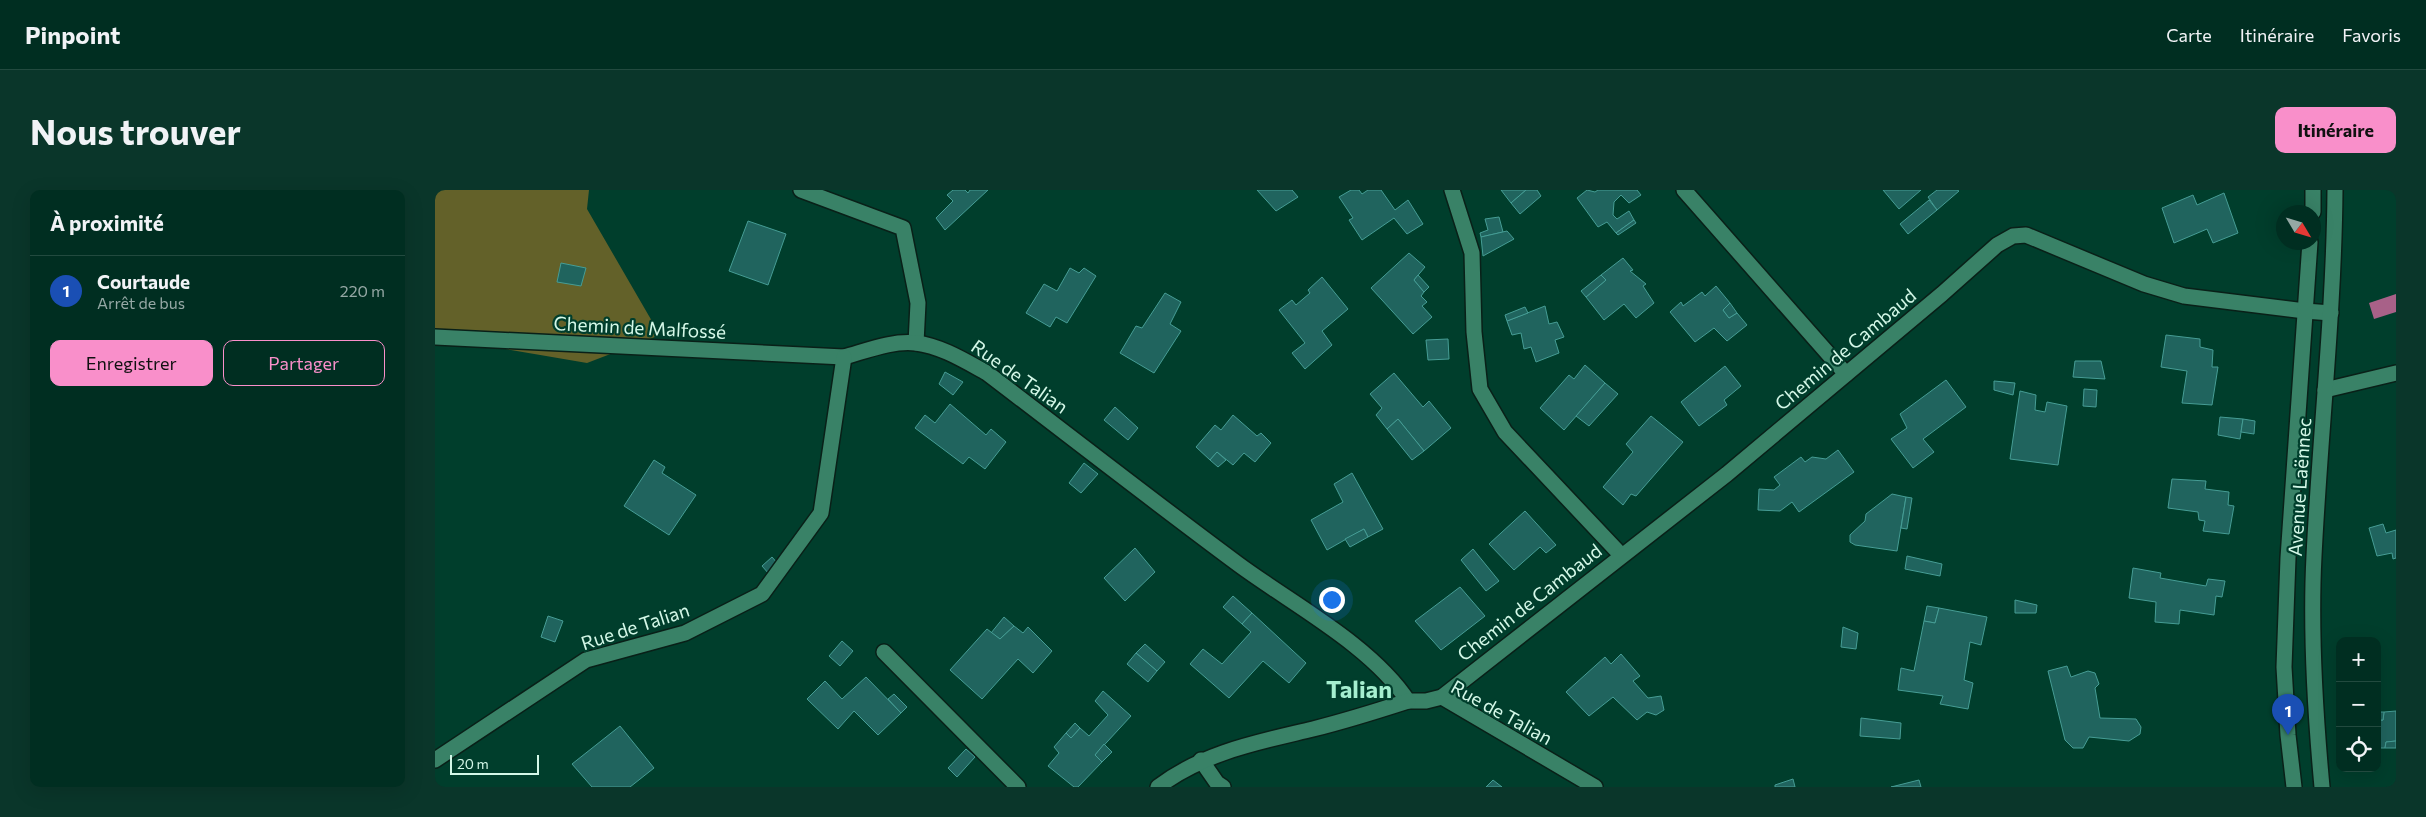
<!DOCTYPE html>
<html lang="fr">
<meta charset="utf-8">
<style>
:root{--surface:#002e21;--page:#0a362a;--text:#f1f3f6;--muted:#95a8a5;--line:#224a3f;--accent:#f98fca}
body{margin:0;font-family:Commissioner,sans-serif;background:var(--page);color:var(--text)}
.controls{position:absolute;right:15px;bottom:15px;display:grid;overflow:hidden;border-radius:10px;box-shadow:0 5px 20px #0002}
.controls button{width:45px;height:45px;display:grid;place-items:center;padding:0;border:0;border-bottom:1px solid var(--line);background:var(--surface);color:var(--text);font:25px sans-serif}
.compass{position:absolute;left:1841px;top:15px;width:45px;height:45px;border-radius:50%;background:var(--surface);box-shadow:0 5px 20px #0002;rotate:128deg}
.scale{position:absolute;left:15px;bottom:12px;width:89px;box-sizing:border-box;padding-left:5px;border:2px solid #d4f8e8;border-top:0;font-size:14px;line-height:18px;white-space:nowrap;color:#d4f8e8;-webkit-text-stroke:4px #003e2c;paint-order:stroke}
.you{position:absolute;left:896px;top:409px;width:18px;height:18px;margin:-12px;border:4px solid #fff;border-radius:50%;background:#1a73e8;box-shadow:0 0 0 8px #1a73e833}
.badge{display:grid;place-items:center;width:32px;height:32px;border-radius:50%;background:var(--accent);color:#fff;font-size:16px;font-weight:700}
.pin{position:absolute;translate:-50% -41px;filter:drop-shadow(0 1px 2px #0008)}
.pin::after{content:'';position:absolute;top:26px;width:18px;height:15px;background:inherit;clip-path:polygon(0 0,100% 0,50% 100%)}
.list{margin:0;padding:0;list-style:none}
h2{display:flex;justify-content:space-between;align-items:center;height:65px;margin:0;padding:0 20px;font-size:21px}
h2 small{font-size:16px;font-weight:400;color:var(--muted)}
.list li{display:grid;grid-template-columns:32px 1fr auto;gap:15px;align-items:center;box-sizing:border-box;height:70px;padding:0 20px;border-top:1px solid var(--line)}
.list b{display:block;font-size:19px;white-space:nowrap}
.list p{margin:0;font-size:16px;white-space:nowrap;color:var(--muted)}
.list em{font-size:16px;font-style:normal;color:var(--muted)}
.actions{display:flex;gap:10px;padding:15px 20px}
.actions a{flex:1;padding:11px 0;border:1px solid var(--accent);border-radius:10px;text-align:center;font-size:18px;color:var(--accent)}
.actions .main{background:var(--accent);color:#111}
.icon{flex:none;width:28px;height:28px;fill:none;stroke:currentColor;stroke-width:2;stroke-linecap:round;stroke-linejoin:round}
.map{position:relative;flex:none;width:1961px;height:597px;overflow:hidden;border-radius:10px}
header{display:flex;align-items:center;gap:30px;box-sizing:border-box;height:70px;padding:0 25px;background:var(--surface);border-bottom:1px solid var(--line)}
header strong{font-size:24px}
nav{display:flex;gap:28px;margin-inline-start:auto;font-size:18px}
.intro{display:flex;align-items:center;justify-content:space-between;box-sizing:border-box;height:120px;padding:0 30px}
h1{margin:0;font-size:35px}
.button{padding:12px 22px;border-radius:10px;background:var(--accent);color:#111;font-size:18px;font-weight:700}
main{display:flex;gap:30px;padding:0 30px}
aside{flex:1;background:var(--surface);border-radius:10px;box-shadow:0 5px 20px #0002}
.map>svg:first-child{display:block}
.green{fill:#636129}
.water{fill:#a86188}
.building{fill:#20645e;stroke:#469d95}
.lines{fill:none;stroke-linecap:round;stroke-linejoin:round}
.service-casing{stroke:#092018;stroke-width:18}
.minor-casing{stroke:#092018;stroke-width:18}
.tertiary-casing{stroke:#092018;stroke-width:18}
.secondary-casing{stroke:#092018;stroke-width:18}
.service{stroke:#398267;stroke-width:15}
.minor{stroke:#398267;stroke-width:15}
.tertiary{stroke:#398267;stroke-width:15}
.secondary{stroke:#398267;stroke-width:15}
.labels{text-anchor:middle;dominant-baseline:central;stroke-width:4.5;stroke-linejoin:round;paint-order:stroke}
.street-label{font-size:19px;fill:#d4f8e8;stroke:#003e2c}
.district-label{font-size:24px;font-weight:bold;fill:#a5efd0;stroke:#003e2c}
</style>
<header>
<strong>Pinpoint</strong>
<nav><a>Carte</a><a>Itinéraire</a><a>Favoris</a></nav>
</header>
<div class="intro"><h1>Nous trouver</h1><a class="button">Itinéraire</a></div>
<main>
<aside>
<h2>À proximité<small></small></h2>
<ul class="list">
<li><span class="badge" style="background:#1a4fb4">1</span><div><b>Courtaude</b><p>Arrêt de bus</p></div><em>220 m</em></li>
</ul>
<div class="actions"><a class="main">Enregistrer</a><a>Partager</a></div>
</aside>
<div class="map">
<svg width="1961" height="597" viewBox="0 0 1961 597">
<rect width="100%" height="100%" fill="#003e2c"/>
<path class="green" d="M 0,0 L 154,0 L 152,19 L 225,145 L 152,173 L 0,147 Z"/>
<path class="water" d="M 1961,104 L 1961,122 L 1939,129 L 1934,113 Z"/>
<g class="building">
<path d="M 518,0 L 530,0 L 533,3 L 535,0 L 553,0 L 510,40 L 501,28 L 518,11 L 512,5 Z"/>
<path d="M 822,0 L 857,0 L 863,7 L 841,21 Z"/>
<path d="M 916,0 L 924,0 L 927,4 L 933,0 L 946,0 L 960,20 L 973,10 L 988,34 L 972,44 L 959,28 L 927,50 L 914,30 L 918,28 L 904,7 Z"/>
<path d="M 1066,0 L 1091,0 L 1076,13 Z"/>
<path d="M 1091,0 L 1102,0 L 1106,6 L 1085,24 L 1076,13 Z"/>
<path d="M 1152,0 L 1160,2 L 1163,0 L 1202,0 L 1206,5 L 1194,13 L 1186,5 L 1179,12 L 1178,25 L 1182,29 L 1194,21 L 1199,30 L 1181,43 L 1172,32 L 1163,37 L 1142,8 Z"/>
<path d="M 1448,0 L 1486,0 L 1464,19 Z"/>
<path d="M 1502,0 L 1522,0 L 1524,1 L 1502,20 L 1493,7 Z"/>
<path d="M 1789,3 L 1803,43 L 1778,53 L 1772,39 L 1739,53 L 1727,18 L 1758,5 L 1762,15 Z"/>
<path d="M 1494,10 L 1502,20 L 1473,44 L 1465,34 Z"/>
<path d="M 1064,27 L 1068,42 L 1046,47 L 1045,43 L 1053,40 L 1050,29 Z"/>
<path d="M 1199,30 L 1201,33 L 1183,45 L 1181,43 Z"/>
<path d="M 313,31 L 351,44 L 333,95 L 294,81 Z"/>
<path d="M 1072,41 L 1079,49 L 1048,66 L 1046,47 Z"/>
<path d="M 974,63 L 990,77 L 979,90 L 989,102 L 986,106 L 992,112 L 987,116 L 997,127 L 978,144 L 936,98 Z"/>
<path d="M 1188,68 L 1198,80 L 1195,81 L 1211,94 L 1208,96 L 1219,113 L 1201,128 L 1189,114 L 1169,130 L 1151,107 L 1171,90 L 1166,85 Z"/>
<path d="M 126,73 L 151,78 L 146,96 L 122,92 Z"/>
<path d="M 635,78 L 644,83 L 649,78 L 661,86 L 632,133 L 621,127 L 615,137 L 591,123 L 609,94 L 622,101 Z"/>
<path d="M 983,85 L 994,97 L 989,102 L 979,90 Z"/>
<path d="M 1166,85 L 1171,90 L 1151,107 L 1146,101 Z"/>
<path d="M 887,87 L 913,119 L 887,141 L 897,155 L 870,179 L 857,163 L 870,153 L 844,120 L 857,110 L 861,115 L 875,103 L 873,100 Z"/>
<path d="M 1281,96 L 1295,113 L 1288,120 L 1294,128 L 1302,123 L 1312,135 L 1292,151 L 1279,138 L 1260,152 L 1235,122 L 1246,112 L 1248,116 L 1267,102 L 1270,106 Z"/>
<path d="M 730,103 L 746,112 L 735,134 L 746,141 L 719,183 L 685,163 L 701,136 L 707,138 Z"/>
<path d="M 1295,113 L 1302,123 L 1294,128 L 1288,120 Z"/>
<path d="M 1110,116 L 1114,134 L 1122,132 L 1129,147 L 1120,150 L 1124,163 L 1101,172 L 1096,157 L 1089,159 L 1086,143 L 1077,145 L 1072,131 Z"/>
<path d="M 1090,117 L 1093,123 L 1072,131 L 1070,125 Z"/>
<path d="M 1731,145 L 1765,149 L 1765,157 L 1778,160 L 1777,177 L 1783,177 L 1777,215 L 1747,213 L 1752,181 L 1726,177 Z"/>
<path d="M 1013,149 L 1014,169 L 993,170 L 991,150 Z"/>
<path d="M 1640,171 L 1666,171 L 1670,189 L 1638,187 Z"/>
<path d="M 1150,175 L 1170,193 L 1129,240 L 1105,218 L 1134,185 L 1139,189 Z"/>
<path d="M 1290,176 L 1306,196 L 1289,210 L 1292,215 L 1264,236 L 1246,212 Z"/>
<path d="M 510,182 L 528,192 L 518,205 L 504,194 Z"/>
<path d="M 959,183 L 988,217 L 994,211 L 1016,238 L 989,261 L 963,229 L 952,239 L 941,225 L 947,218 L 935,204 Z"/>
<path d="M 1511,190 L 1531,217 L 1488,249 L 1499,262 L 1478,278 L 1456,249 L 1472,238 L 1465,224 Z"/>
<path d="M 1559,191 L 1580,193 L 1578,205 L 1559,200 Z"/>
<path d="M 1170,193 L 1183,204 L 1154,236 L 1141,226 Z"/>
<path d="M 1649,199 L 1662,200 L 1661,217 L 1648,216 Z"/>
<path d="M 1585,201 L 1601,205 L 1600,220 L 1610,222 L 1612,212 L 1632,216 L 1623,275 L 1575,269 Z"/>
<path d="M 515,214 L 551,245 L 556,239 L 571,252 L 550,279 L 534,267 L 528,274 L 480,238 L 490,225 L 500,233 Z"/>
<path d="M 680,217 L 703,238 L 693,250 L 669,230 Z"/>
<path d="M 798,225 L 822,246 L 826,243 L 836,253 L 820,272 L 809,263 L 798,275 L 782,262 L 775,270 L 761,257 L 780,235 L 786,240 Z"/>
<path d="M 1216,226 L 1248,252 L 1201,306 L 1196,304 L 1188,315 L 1168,297 L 1198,262 L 1191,254 Z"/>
<path d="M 1785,227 L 1808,229 L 1805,249 L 1783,245 Z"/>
<path d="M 963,229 L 989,261 L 977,270 L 952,239 Z"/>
<path d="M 1808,229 L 1820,231 L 1819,244 L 1806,242 Z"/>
<path d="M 1403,260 L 1419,282 L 1364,322 L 1357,312 L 1345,321 L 1323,320 L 1324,299 L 1339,300 L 1345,295 L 1339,287 L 1366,267 L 1370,272 L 1377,267 L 1391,269 Z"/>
<path d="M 782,262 L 791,270 L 783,277 L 775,270 Z"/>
<path d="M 219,270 L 230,277 L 227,283 L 261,305 L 234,345 L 189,316 Z"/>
<path d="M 649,273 L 663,284 L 646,303 L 634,293 Z"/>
<path d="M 917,283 L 948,339 L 933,347 L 929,339 L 892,360 L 876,330 L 908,312 L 899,294 Z"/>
<path d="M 1737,289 L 1771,291 L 1770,299 L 1794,302 L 1793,315 L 1799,316 L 1794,344 L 1768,341 L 1770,331 L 1764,330 L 1763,322 L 1733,318 Z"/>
<path d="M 1457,304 L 1471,307 L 1462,361 L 1420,355 L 1415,352 L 1415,345 L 1430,331 L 1431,324 Z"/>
<path d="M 1471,307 L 1477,308 L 1472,339 L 1466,338 Z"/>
<path d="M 1090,321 L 1121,355 L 1111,363 L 1105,357 L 1079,380 L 1054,354 Z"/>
<path d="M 1948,334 L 1951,343 L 1961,340 L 1961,368 L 1958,369 L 1957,363 L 1942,366 L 1934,338 Z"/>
<path d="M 929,339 L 933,347 L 915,357 L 910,349 Z"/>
<path d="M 700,358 L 720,382 L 690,411 L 669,388 Z"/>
<path d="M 1038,359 L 1064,391 L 1051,401 L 1026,370 Z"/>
<path d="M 1472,366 L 1507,374 L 1505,386 L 1470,379 Z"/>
<path d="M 337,367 L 344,375 L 334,384 L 327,376 Z"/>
<path d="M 1698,378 L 1726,383 L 1725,388 L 1771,396 L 1773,389 L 1790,391 L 1787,407 L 1781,406 L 1779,425 L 1745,420 L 1744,434 L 1720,432 L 1721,412 L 1694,408 Z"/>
<path d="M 1025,397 L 1050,426 L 1006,460 L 980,431 Z"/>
<path d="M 798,406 L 817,423 L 807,434 L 788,417 Z"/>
<path d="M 1580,410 L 1602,415 L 1601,423 L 1580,423 Z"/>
<path d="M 1492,416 L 1504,418 L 1500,433 L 1489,431 Z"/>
<path d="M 1504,418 L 1552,427 L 1546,455 L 1535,452 L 1529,490 L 1538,493 L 1533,519 L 1505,514 L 1508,506 L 1463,500 L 1466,478 L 1479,481 L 1489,431 L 1500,433 Z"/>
<path d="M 817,423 L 871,473 L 854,493 L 828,471 L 794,508 L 755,474 L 768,459 L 787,474 L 816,442 L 807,434 Z"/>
<path d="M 113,426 L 128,431 L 120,452 L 106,447 Z"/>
<path d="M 569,427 L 579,436 L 565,449 L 556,443 Z"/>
<path d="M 579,436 L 588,443 L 593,437 L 617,461 L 598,483 L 583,469 L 547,509 L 515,480 L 552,439 L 565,449 Z"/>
<path d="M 1408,437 L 1423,443 L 1421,459 L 1406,457 Z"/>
<path d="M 407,451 L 418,461 L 405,476 L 394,466 Z"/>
<path d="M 710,454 L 730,472 L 722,481 L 701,463 Z"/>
<path d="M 701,463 L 722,481 L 713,492 L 692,474 Z"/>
<path d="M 1186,464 L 1205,486 L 1198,491 L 1213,508 L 1226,506 L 1229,520 L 1221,525 L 1212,522 L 1202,530 L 1178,507 L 1154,526 L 1131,502 L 1170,467 L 1176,474 Z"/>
<path d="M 1632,476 L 1636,487 L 1653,481 L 1660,483 L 1664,494 L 1660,498 L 1665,528 L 1701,529 L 1706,537 L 1705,544 L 1694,551 L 1654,547 L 1648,558 L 1638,558 L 1630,550 L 1613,481 Z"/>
<path d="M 431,487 L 466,523 L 443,545 L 419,521 L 403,539 L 372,509 L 390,491 L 407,509 Z"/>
<path d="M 668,501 L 696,526 L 660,565 L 667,572 L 643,597 L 639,597 L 613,576 L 624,563 L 619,557 L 631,543 L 636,548 L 645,538 L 654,546 L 673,525 L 660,511 Z"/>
<path d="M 459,504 L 472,517 L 466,523 L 453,509 Z"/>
<path d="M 1961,521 L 1961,551 L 1951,552 L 1950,558 L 1942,558 L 1942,530 L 1948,530 L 1949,522 Z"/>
<path d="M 1942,522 L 1949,522 L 1948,530 L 1942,530 Z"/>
<path d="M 1426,528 L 1466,533 L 1465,549 L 1425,546 Z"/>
<path d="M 640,533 L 645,538 L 636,548 L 631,543 Z"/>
<path d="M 185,536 L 219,578 L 195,597 L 157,597 L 137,574 Z"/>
<path d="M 1961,551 L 1961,558 L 1950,558 L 1951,552 Z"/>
<path d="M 669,554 L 677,562 L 667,572 L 660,565 Z"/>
<path d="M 531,559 L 540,567 L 522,587 L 513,578 Z"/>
<path d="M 1358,589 L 1360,597 L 1340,597 L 1340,595 Z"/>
<path d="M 1058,590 L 1067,597 L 1051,597 Z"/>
<path d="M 1484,590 L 1486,597 L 1456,597 Z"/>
</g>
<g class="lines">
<g class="service-casing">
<g id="service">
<path d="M 1017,0 L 1037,63 L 1039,142 L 1045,199 L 1070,242 L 1186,365"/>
<path d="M 1249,0 L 1411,184"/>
<path d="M 1890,200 L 1961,183"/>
<path d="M 449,462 L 583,597"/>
<path d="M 766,570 L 782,593 L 788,597"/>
</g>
</g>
<g class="minor-casing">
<g id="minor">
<path d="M 366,0 L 468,38 L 483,113 L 481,153"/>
<path d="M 0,147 L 409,167 C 431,161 458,150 481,153 C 506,156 530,171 552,183 C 636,247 718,311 803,374 C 857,414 936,455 973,511 L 991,511 L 1007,507 L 1292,284 L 1507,104 L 1562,55 L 1578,46 L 1591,45 L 1709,94 L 1749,106 L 1870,121"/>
<path d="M 1007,507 L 1160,597"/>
<path d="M 0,570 L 151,470 L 250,443 L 327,404 L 386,323 L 409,167"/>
<path d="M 723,597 C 769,562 824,552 878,539 C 910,531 942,521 973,511"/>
</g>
</g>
<g class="tertiary-casing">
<path id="tertiary" d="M 1870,121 L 1896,123"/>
</g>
<g class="secondary-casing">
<g id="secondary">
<path d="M 1878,22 L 1878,0"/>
<path d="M 1859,597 L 1853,545 L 1849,477 L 1853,368 L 1875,52"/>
<path d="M 1887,597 C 1880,521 1875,443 1879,366 C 1885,244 1899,123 1900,0"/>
</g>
</g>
<use href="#service" class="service"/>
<use href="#minor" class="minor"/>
<use href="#tertiary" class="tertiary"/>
<use href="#secondary" class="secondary"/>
</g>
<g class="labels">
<g class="street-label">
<text transform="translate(205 137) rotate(3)">Chemin de Malfossé</text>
<text transform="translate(1410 159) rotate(-40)">Chemin de Cambaud</text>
<text transform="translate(585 186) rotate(35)">Rue de Talian</text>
<text transform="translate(1864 297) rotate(-86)">Avenue Laënnec</text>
<text transform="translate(1094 412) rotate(-38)">Chemin de Cambaud</text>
<text transform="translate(200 436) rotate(-18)">Rue de Talian</text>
<text transform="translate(1067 522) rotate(29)">Rue de Talian</text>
</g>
<g class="district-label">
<text x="924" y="498">Talian</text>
</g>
</g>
</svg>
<div class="controls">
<button>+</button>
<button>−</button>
<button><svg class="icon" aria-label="locate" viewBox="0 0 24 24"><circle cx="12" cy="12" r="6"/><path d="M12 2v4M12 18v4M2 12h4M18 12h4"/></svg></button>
</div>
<svg class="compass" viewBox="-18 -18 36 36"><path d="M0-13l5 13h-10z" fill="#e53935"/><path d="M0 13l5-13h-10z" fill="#95a8a5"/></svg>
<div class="scale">20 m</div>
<div class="you"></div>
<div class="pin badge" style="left:1853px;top:545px;background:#1a4fb4">1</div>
</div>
</main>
